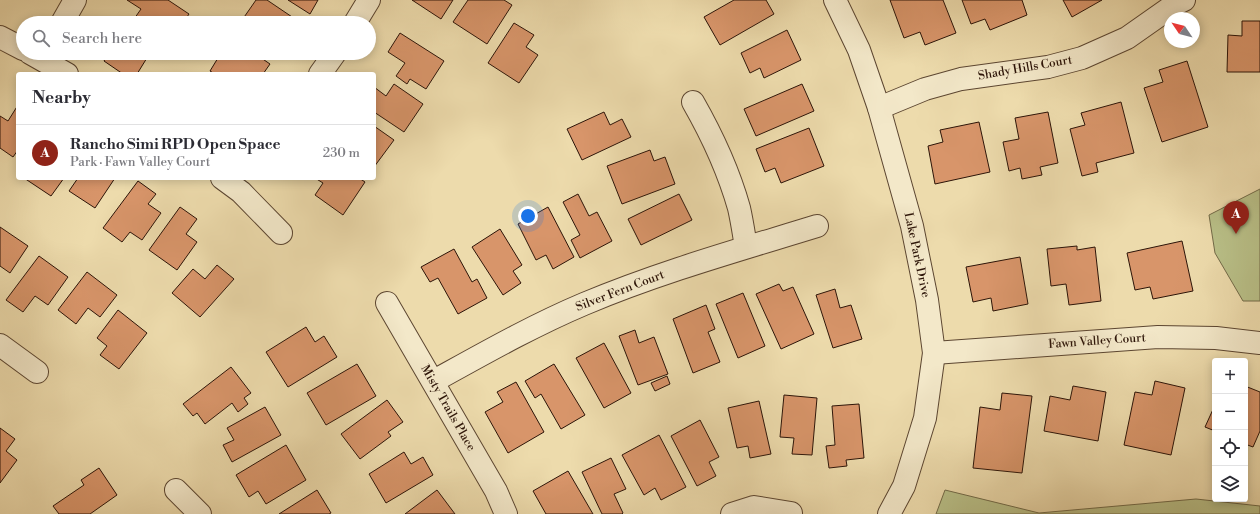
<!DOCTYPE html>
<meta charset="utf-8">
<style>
:root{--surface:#fff;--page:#f7f7f7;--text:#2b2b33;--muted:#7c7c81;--line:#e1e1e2;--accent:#8f2418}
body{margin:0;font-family:"Libre Bodoni",serif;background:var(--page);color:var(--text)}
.controls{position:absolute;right:12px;bottom:12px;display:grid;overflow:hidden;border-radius:4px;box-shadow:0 2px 10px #0003}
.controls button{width:36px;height:36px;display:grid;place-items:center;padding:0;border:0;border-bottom:1px solid var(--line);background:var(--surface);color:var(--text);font:20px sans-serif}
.compass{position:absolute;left:1164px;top:12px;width:36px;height:36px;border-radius:50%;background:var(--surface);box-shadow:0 2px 10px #0003;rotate:305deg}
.you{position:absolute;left:528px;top:216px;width:14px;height:14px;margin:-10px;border:3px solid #fff;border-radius:50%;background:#1a73e8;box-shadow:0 0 0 6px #1a73e833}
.badge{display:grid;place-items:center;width:26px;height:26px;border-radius:50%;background:var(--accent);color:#fff;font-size:13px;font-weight:700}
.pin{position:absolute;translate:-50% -33px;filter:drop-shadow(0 1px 2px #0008)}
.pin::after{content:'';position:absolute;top:21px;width:14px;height:12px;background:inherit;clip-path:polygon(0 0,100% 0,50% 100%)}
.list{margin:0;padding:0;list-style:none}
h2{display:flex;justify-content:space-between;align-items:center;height:52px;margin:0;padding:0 16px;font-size:17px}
h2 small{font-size:13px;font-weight:400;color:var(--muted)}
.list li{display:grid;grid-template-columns:26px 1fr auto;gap:12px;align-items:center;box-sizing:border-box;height:56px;padding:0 16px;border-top:1px solid var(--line)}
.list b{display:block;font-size:15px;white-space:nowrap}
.list p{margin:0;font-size:13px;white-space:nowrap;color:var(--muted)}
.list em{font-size:13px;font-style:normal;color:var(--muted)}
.icon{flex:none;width:22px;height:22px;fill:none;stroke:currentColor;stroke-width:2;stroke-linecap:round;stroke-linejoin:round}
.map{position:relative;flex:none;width:1260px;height:514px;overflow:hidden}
.search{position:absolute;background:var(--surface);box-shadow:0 2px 10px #0003;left:16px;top:16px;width:360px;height:44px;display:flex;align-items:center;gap:10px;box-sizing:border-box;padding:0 14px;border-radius:22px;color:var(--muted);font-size:15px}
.panel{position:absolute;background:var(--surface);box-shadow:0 2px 10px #0003;left:16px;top:72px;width:360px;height:108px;border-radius:4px}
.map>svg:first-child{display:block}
.green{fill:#b9c088;stroke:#726a48}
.building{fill:#d8956a;stroke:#2c1408}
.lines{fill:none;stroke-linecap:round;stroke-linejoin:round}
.minor-casing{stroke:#5c4631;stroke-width:24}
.minor{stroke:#f3e8c9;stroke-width:22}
.labels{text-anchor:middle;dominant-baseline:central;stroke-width:3;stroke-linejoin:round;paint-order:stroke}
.street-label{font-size:12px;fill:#2c1408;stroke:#f3e8c9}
</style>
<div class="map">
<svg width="1260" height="514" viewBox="0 0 1260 514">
<rect width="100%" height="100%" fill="#eddbac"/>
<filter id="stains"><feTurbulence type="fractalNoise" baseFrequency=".005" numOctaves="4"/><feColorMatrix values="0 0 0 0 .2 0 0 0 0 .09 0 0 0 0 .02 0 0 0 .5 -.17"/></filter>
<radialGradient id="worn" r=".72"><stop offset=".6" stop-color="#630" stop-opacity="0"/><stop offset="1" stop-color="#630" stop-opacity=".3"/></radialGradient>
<g class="green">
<path d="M 1260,189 L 1260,301 L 1243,301 L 1215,253 L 1209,215 Z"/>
<path d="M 945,490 L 1039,513 L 1196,499 L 1260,506 L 1260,514 L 936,514 Z"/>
</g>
<g class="building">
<path d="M 127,0 L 168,0 L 189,14 L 183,23 L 134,23 L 132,22 L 141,9 Z"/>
<path d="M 256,0 L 267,0 L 301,23 L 240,23 Z"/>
<path d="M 288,0 L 318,0 L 310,14 Z"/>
<path d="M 412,0 L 453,0 L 441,19 Z"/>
<path d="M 468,0 L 504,0 L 512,5 L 487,44 L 453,22 Z"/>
<path d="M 734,0 L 766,0 L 774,14 L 720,45 L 704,17 Z"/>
<path d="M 890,0 L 943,0 L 956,33 L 925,45 L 920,32 L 904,38 Z"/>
<path d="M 962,0 L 1022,0 L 1027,15 L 990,30 L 985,19 L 971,24 Z"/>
<path d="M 1063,0 L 1102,0 L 1072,17 Z"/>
<path d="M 1242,21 L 1260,21 L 1260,72 L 1227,72 L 1228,35 L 1242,36 Z"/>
<path d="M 514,23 L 534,35 L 526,47 L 538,55 L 519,83 L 488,63 Z"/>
<path d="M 787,30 L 801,60 L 764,78 L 760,68 L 750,73 L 741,53 Z"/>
<path d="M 400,33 L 444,61 L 426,89 L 410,79 L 407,84 L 396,76 L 405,63 L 388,52 Z"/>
<path d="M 109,53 L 150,53 L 137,74 L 123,74 L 104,61 Z"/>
<path d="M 221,53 L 254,53 L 270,64 L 263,74 L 215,74 L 210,71 Z"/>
<path d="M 1187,61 L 1208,127 L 1162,142 L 1144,88 L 1163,82 L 1159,70 Z"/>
<path d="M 394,84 L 423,104 L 404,132 L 374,112 L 374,87 L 386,96 Z"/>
<path d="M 802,84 L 814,111 L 756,136 L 744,109 Z"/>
<path d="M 1121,102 L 1134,153 L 1096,163 L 1098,172 L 1082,176 L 1070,129 L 1085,125 L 1081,113 Z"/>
<path d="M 18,105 L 18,150 L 13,157 L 0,148 L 0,116 L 8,121 Z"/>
<path d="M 604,112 L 610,125 L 622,119 L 631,137 L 582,160 L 567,129 Z"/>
<path d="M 1048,112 L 1058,163 L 1040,167 L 1042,175 L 1022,179 L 1020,168 L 1009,171 L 1003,142 L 1019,139 L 1015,118 Z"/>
<path d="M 979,122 L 990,172 L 935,184 L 928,146 L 943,142 L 940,130 Z"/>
<path d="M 374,126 L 394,140 L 374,167 Z"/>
<path d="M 809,128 L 824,166 L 781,183 L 775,168 L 765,172 L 756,149 Z"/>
<path d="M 650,150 L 654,161 L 665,157 L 675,184 L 622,204 L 607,166 Z"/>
<path d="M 24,178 L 64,178 L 51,196 Z"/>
<path d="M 78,178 L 115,178 L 95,208 L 69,191 Z"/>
<path d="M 315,178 L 359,178 L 365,182 L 343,215 L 315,195 L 323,183 Z"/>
<path d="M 138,181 L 156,194 L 148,204 L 161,213 L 142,240 L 130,232 L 122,242 L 103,228 Z"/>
<path d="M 578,194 L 589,216 L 597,212 L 612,241 L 580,258 L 571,240 L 580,235 L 563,202 Z"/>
<path d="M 679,194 L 692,220 L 641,245 L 628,219 Z"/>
<path d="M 180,207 L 197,219 L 186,234 L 197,242 L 177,270 L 149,250 Z"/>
<path d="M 548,207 L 574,257 L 553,269 L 546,255 L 536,260 L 518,224 Z"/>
<path d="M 0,227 L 28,246 L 10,273 L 0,266 Z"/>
<path d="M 500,229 L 522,265 L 513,271 L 521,283 L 503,295 L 472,247 Z"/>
<path d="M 1182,241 L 1193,291 L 1153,299 L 1150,287 L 1135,290 L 1127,253 Z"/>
<path d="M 1077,246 L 1077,250 L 1095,247 L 1101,301 L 1069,305 L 1066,284 L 1051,286 L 1047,249 Z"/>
<path d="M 454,249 L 472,282 L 477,279 L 487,298 L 458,314 L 438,278 L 430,282 L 421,267 Z"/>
<path d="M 39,256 L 68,277 L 48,305 L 35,296 L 23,312 L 6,300 Z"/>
<path d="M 1020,257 L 1028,304 L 993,311 L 991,298 L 973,302 L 966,267 Z"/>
<path d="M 217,265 L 234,279 L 200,317 L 172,293 L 193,269 L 205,279 Z"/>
<path d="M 87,272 L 117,295 L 100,317 L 88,308 L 76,324 L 58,310 Z"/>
<path d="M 779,284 L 783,291 L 793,287 L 814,334 L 781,349 L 756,294 Z"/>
<path d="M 835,289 L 840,308 L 851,305 L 862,339 L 833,348 L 816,295 Z"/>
<path d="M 743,293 L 765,346 L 738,358 L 716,304 Z"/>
<path d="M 706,305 L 715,329 L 708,332 L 720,362 L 693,373 L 673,319 Z"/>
<path d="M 118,310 L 147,333 L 119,369 L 100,355 L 107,346 L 97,338 Z"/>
<path d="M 306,327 L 315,342 L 324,336 L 337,357 L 288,387 L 266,352 Z"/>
<path d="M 635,330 L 639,343 L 654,337 L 668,374 L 638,385 L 619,336 Z"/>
<path d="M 604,343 L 631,393 L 604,408 L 576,358 Z"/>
<path d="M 357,364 L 376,396 L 326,425 L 307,393 Z"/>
<path d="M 554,364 L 585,415 L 561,429 L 541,394 L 535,398 L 525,381 Z"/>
<path d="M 231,367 L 251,393 L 244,398 L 248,404 L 238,412 L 232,403 L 205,424 L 197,413 L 193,416 L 183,404 Z"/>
<path d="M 667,376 L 670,384 L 655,391 L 651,383 Z"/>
<path d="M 1155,381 L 1185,388 L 1171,455 L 1124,445 L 1135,392 L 1152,395 Z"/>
<path d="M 516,382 L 544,432 L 508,453 L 485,412 L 503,402 L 497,392 Z"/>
<path d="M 1073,386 L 1106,392 L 1098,441 L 1044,431 L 1050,396 L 1070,400 Z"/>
<path d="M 1245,386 L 1260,392 L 1260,431 L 1253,447 L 1245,444 Z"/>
<path d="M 1002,393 L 1032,396 L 1022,473 L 973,468 L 980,407 L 1000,410 Z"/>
<path d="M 784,395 L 817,398 L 812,455 L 792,454 L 794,438 L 780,437 Z"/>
<path d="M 387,400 L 403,422 L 388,432 L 391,436 L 360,459 L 341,434 Z"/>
<path d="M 759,401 L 771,454 L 750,458 L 748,446 L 737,448 L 728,408 Z"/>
<path d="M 859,404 L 864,458 L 846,460 L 847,466 L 829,468 L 826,446 L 835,445 L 832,406 Z"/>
<path d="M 1215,405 L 1215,431 L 1205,427 Z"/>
<path d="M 265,407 L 281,435 L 232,462 L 223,445 L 234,440 L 227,428 Z"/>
<path d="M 700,420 L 719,457 L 709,462 L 716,476 L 697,486 L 671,436 Z"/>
<path d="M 0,428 L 15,439 L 6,451 L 17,460 L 0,483 Z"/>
<path d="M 659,435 L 686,487 L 661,500 L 655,488 L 644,495 L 622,455 Z"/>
<path d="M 286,445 L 306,480 L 266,504 L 258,491 L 249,497 L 236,475 Z"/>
<path d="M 404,452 L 411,464 L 423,457 L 433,475 L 386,503 L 369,474 Z"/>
<path d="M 611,458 L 626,489 L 614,494 L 623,513 L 622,514 L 602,514 L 582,472 Z"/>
<path d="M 99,468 L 117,495 L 90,514 L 59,514 L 53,506 L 84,485 L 81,480 Z"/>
<path d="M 568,471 L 593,514 L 546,514 L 533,491 Z"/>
<path d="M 317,490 L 331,513 L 329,514 L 279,514 Z"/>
<path d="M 437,490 L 455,514 L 405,514 Z"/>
</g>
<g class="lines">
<g class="minor-casing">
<g id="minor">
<path d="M 835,0 L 859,50 L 879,108 L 912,226 L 927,300 L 934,353 L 925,418 L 904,486 L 889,514"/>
<path d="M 62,23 L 75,0"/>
<path d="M 355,23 L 369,0"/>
<path d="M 0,37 L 23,49"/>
<path d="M 30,53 L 67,74"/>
<path d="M 320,74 L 335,53"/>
<path d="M 693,102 C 713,137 728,169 739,208 C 742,221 744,235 746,247"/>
<path d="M 879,108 L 925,89 L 961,79 L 1048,67 L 1082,58 L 1127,38 L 1174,5 L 1184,0"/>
<path d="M 222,178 L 241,192 L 281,233"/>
<path d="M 387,303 L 496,491 L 506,514"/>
<path d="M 0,345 L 37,372"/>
<path d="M 934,353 L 1158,337 L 1216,338 L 1260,343"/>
<path d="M 434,381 C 483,354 532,326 584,304 C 660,272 739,250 817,226"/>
<path d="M 176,490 L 200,514"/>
<path d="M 732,514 L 754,507 L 791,513"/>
</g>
</g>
<use href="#minor" class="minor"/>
</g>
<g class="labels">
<g class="street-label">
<text transform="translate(1025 68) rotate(-10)">Shady Hills Court</text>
<text transform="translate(917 255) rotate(78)">Lake Park Drive</text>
<text transform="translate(620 291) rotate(-21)">Silver Fern Court</text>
<text transform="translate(1097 341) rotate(-4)">Fawn Valley Court</text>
<text transform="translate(448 408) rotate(60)">Misty Trails Place</text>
</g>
</g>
<rect width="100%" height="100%" filter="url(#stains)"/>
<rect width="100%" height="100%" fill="url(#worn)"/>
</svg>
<div class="controls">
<button>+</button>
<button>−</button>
<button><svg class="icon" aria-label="locate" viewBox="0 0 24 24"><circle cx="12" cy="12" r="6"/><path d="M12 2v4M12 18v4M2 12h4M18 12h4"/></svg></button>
<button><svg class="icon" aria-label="layers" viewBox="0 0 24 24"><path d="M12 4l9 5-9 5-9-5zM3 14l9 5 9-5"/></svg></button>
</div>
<svg class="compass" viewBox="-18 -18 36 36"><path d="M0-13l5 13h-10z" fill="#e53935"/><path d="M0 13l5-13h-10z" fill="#7c7c81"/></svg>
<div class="you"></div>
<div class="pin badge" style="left:1236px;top:234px">A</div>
<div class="search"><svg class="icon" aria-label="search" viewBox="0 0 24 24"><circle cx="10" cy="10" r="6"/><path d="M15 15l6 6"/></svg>Search here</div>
<section class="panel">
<h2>Nearby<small></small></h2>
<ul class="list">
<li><span class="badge">A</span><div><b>Rancho Simi RPD Open Space</b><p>Park · Fawn Valley Court</p></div><em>230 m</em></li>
</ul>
</section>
</div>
